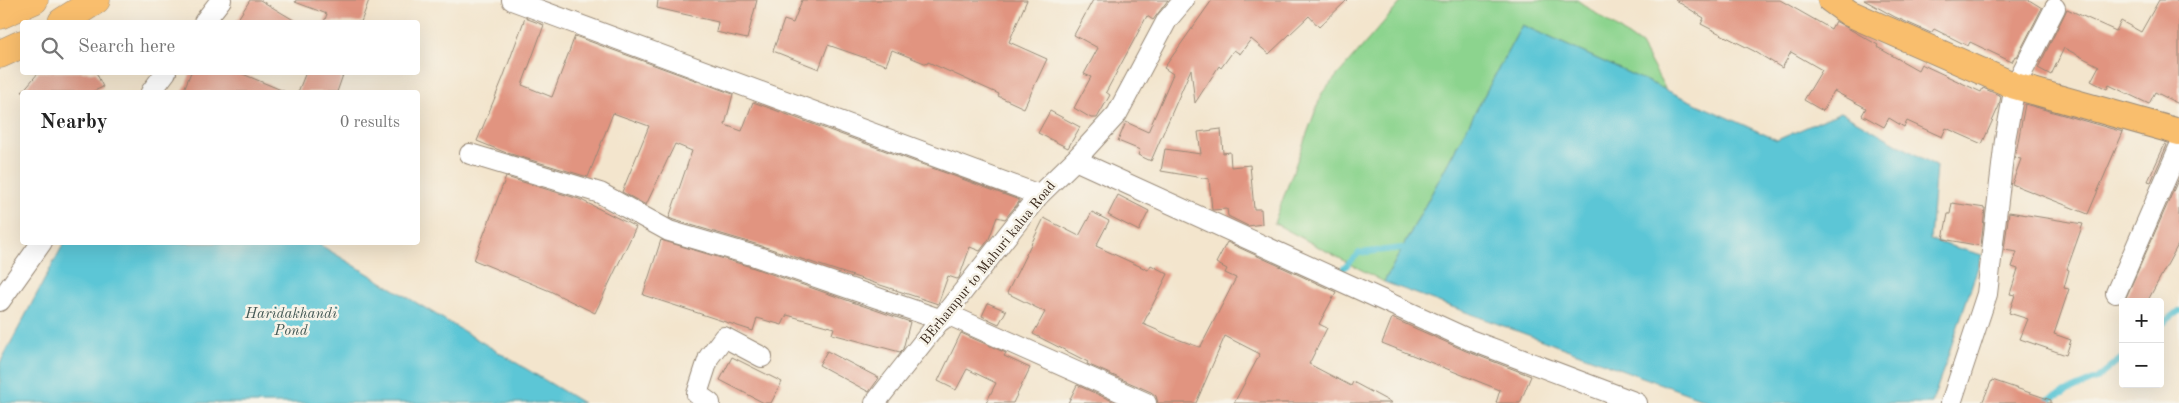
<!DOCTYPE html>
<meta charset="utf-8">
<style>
:root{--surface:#fff;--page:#f6f6f6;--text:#222;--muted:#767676;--line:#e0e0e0}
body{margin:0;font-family:"Old Standard TT",serif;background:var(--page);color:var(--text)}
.controls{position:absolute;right:15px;bottom:15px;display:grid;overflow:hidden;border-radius:5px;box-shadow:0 5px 20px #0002}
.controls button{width:45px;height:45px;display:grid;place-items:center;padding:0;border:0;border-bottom:1px solid var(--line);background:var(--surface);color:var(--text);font:25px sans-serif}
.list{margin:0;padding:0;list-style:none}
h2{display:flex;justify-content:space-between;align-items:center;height:65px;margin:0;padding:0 20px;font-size:21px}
h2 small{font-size:16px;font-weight:400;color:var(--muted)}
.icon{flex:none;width:28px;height:28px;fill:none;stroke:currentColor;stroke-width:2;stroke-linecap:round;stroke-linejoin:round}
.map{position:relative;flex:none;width:2179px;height:403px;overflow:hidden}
.search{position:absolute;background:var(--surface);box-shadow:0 5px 20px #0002;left:20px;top:20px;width:400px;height:55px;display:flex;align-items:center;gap:12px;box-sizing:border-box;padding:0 18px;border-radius:5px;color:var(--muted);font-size:19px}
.panel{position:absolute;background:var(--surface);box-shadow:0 5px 20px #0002;left:20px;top:90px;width:400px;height:155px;border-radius:5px}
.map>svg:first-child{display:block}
.green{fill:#8cd48e;stroke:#647f56}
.water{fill:#5bc6d6;stroke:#4b787a}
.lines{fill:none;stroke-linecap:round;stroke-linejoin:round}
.stream{stroke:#5bc6d6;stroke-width:6}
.building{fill:#e19480}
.minor-casing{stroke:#978876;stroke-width:22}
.major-casing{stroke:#978876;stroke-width:28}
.highway-casing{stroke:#978876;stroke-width:29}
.minor{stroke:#fff;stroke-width:20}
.major{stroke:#f9be6d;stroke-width:26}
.highway{stroke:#f9be6d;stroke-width:28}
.labels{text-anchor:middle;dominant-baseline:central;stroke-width:5;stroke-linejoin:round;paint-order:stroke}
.street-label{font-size:14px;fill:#3b2a1e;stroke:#f7f3e8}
.water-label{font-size:15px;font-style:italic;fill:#455955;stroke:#f7f3e8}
</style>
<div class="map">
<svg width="2179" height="403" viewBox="0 0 2179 403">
<rect width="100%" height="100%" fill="#f7f3e8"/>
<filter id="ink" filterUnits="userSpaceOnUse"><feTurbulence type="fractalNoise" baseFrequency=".02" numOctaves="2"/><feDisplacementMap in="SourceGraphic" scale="10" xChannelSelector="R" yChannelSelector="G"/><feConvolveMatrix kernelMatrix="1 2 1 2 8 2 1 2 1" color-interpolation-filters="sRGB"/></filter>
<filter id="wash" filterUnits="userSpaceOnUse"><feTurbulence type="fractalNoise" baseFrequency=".0096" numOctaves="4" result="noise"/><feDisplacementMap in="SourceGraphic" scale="20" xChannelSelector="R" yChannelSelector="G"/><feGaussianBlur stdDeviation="1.12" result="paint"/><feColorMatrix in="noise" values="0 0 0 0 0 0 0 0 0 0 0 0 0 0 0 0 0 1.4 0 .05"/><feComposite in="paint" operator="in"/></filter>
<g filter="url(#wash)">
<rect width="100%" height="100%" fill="#f3e5cd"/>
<path class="green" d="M 1403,0 L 1577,0 L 1641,45 L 1666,90 L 1522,25 L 1384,282 L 1274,223 L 1322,93 Z"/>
<g class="water">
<path d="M 1522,25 L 1777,140 L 1841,112 L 1936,166 L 1930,240 L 1982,255 L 1932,403 L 1713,403 L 1384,282 Z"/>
<path d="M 64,243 L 317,243 L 583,403 L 0,403 L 0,363 Z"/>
</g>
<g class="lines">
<g class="stream">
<path d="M 1337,275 L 1359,253 L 1402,248 L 1410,250"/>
<path d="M 2160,326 L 2179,311"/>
<path d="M 2040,403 L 2096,379 L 2123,357"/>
</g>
</g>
<g id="blocks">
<g class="building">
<path d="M 250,0 L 260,0 L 297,22 L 236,22 Z"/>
<path d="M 296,0 L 369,0 L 361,22 L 324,22 L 327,14 L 295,2 Z"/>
<path d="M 658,0 L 757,0 L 747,39 L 716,32 L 718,22 L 657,8 Z"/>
<path d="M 802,0 L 1027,0 L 1009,42 L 1047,59 L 1024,108 L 998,96 L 999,94 L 928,62 L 927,64 L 892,50 L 886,65 L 828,45 L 819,69 L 773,51 L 784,20 L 793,23 Z"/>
<path d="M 1093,0 L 1168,0 L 1153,20 L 1147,16 L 1106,92 L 1110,95 L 1097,118 L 1091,118 L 1074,108 L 1091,77 L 1084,74 L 1098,48 L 1074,35 Z"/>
<path d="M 1212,0 L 1347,0 L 1319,27 L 1309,16 L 1269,54 L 1251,39 L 1240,54 L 1234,50 L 1221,68 L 1219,66 L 1195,103 L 1191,69 L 1151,161 L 1138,155 L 1140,150 L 1118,141 L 1126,122 L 1148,132 L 1173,74 L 1164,68 Z"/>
<path d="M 1675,0 L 1780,0 L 1831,29 L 1835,21 L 1878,45 L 1877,47 L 1918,70 L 1921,64 L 1981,92 L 1983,88 L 2001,96 L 1999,106 L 1982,144 L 1946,128 L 1942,137 L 1907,121 L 1904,127 L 1889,118 L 1884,127 L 1862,115 L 1866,108 L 1834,91 L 1823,111 L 1804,100 L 1822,70 L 1791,52 L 1782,68 L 1754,51 L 1701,24 L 1704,18 Z"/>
<path d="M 1864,0 L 2029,0 L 2042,8 L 2017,57 L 2015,56 L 2012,62 L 1970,42 L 1968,46 L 1934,29 L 1931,33 L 1895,17 Z"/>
<path d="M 2159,0 L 2179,0 L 2179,104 L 2155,92 L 2149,104 L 2109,85 L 2107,89 L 2091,81 L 2099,66 L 2064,48 L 2051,75 L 2038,68 L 2067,9 L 2116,31 L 2121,21 L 2141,32 Z"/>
<path d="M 525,18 L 544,25 L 522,85 L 552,97 L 575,36 L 733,94 L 725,125 L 742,131 L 753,102 L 1019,200 L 1019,202 L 1005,219 L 997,217 L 989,239 L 980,251 L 970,247 L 959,278 L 957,279 L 948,276 L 938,304 L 759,245 L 674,220 L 669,218 L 692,151 L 675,144 L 646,205 L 622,192 L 649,126 L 613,113 L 588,177 L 504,152 L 477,141 L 503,78 Z"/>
<path d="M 39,72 L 96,72 L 103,87 L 92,92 L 22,92 Z"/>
<path d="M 191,72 L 238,72 L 286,92 L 183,92 Z"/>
<path d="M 306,72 L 344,72 L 337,92 L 298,92 Z"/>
<path d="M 2025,104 L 2123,132 L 2088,214 L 2012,184 L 2021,159 L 2015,158 Z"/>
<path d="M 1050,111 L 1080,127 L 1068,148 L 1038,133 Z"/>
<path d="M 1221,129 L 1223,153 L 1230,152 L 1231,167 L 1250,165 L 1254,209 L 1261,209 L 1262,224 L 1248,226 L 1228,216 L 1227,209 L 1212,210 L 1209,179 L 1161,171 L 1165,149 L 1201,154 L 1198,132 Z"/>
<path d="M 2165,144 L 2167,145 L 2151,182 L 2148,181 Z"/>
<path d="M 506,177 L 579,199 L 636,227 L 595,313 L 550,291 L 474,260 Z"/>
<path d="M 2179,178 L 2179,243 L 2147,302 L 2124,302 Z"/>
<path d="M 1118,195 L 1149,211 L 1139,231 L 1108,215 Z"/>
<path d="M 1952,203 L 1985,208 L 1981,246 L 1943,239 L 1948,214 L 1950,214 Z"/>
<path d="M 1092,212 L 1109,221 L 1096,246 L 1148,270 L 1151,265 L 1168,274 L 1143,324 L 1180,340 L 1199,347 L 1201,346 L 1236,278 L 1225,273 L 1227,269 L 1216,263 L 1227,242 L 1336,292 L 1319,324 L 1327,328 L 1309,364 L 1351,386 L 1353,382 L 1392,403 L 1234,403 L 1260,354 L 1225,336 L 1196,403 L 1158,403 L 1156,396 L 1151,392 L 1087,364 L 1088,362 L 1033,334 L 1045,312 L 1007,293 L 1044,218 L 1079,236 Z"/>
<path d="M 2009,212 L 2083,224 L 2067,269 L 2069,270 L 2064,288 L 2069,289 L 2054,334 L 2071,340 L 2066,355 L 2020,339 L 2028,319 L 2009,313 L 2015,295 L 2010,294 L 2018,269 L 2012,267 L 2017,252 L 2004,250 Z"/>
<path d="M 661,240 L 751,267 L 910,322 L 903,349 L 900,352 L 832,334 L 834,328 L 787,315 L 782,325 L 757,318 L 753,331 L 643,295 Z"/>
<path d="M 988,303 L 1006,311 L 999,324 L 982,316 Z"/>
<path d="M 1392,318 L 1466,351 L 1531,376 L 1520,403 L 1496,403 L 1500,390 L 1382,343 Z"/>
<path d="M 961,333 L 1006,353 L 1004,356 L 1030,368 L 1013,403 L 986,403 L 996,383 L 967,369 L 956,390 L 938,381 Z"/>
<path d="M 827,351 L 879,378 L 869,392 L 819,365 Z"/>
<path d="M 732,357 L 782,382 L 771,403 L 764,403 L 720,380 Z"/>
<path d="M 1992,380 L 2051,400 L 2051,403 L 1982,403 Z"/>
<path d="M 1077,385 L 1117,403 L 1068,403 Z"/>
</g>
</g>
</g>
<g filter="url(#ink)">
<use href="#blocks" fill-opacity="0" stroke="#978876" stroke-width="1"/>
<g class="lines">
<g class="minor-casing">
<g id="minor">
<path d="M 512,0 L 1039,195"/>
<path d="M 204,22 L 221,0"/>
<path d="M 151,92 L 166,72"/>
<path d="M 470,154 L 600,193 L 669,231 L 755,256 L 942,320"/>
<path d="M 1075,160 L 1470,340 L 1637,403"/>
<path d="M 2116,293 L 2179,148"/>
<path d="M 0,301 L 42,242"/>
<path d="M 947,314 L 1146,403"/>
<path d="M 710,403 L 697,394 L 709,357 L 724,337 L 762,357"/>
<path d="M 875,403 L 1039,195 L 1075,160 L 1117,114 L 1167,20 L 1184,0"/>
<path d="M 1951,403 L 1987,294 L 2005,140 L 2015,86 L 2055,8"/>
</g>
</g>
<g class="major-casing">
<path id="major" d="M 1831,0 L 1849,13 L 2015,86 L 2179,132"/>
</g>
<g class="highway-casing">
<g id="highway">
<path d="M 0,15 L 34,0"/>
<path d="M 62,22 L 96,0"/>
<path d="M 0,54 L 22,44"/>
</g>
</g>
<use href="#minor" class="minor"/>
<use href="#major" class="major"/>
<use href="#highway" class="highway"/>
</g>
</g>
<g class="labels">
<g class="street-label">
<text transform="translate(988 263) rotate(-51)">BErhampur to Mahuri kalua Road</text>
</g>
<g class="water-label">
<text x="291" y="314">Haridakhandi<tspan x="291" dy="17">Pond</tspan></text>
</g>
</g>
</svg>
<div class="controls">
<button>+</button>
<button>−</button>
</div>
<div class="search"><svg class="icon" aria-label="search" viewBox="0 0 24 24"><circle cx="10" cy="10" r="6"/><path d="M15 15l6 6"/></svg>Search here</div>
<section class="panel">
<h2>Nearby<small>0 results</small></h2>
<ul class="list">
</ul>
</section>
</div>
